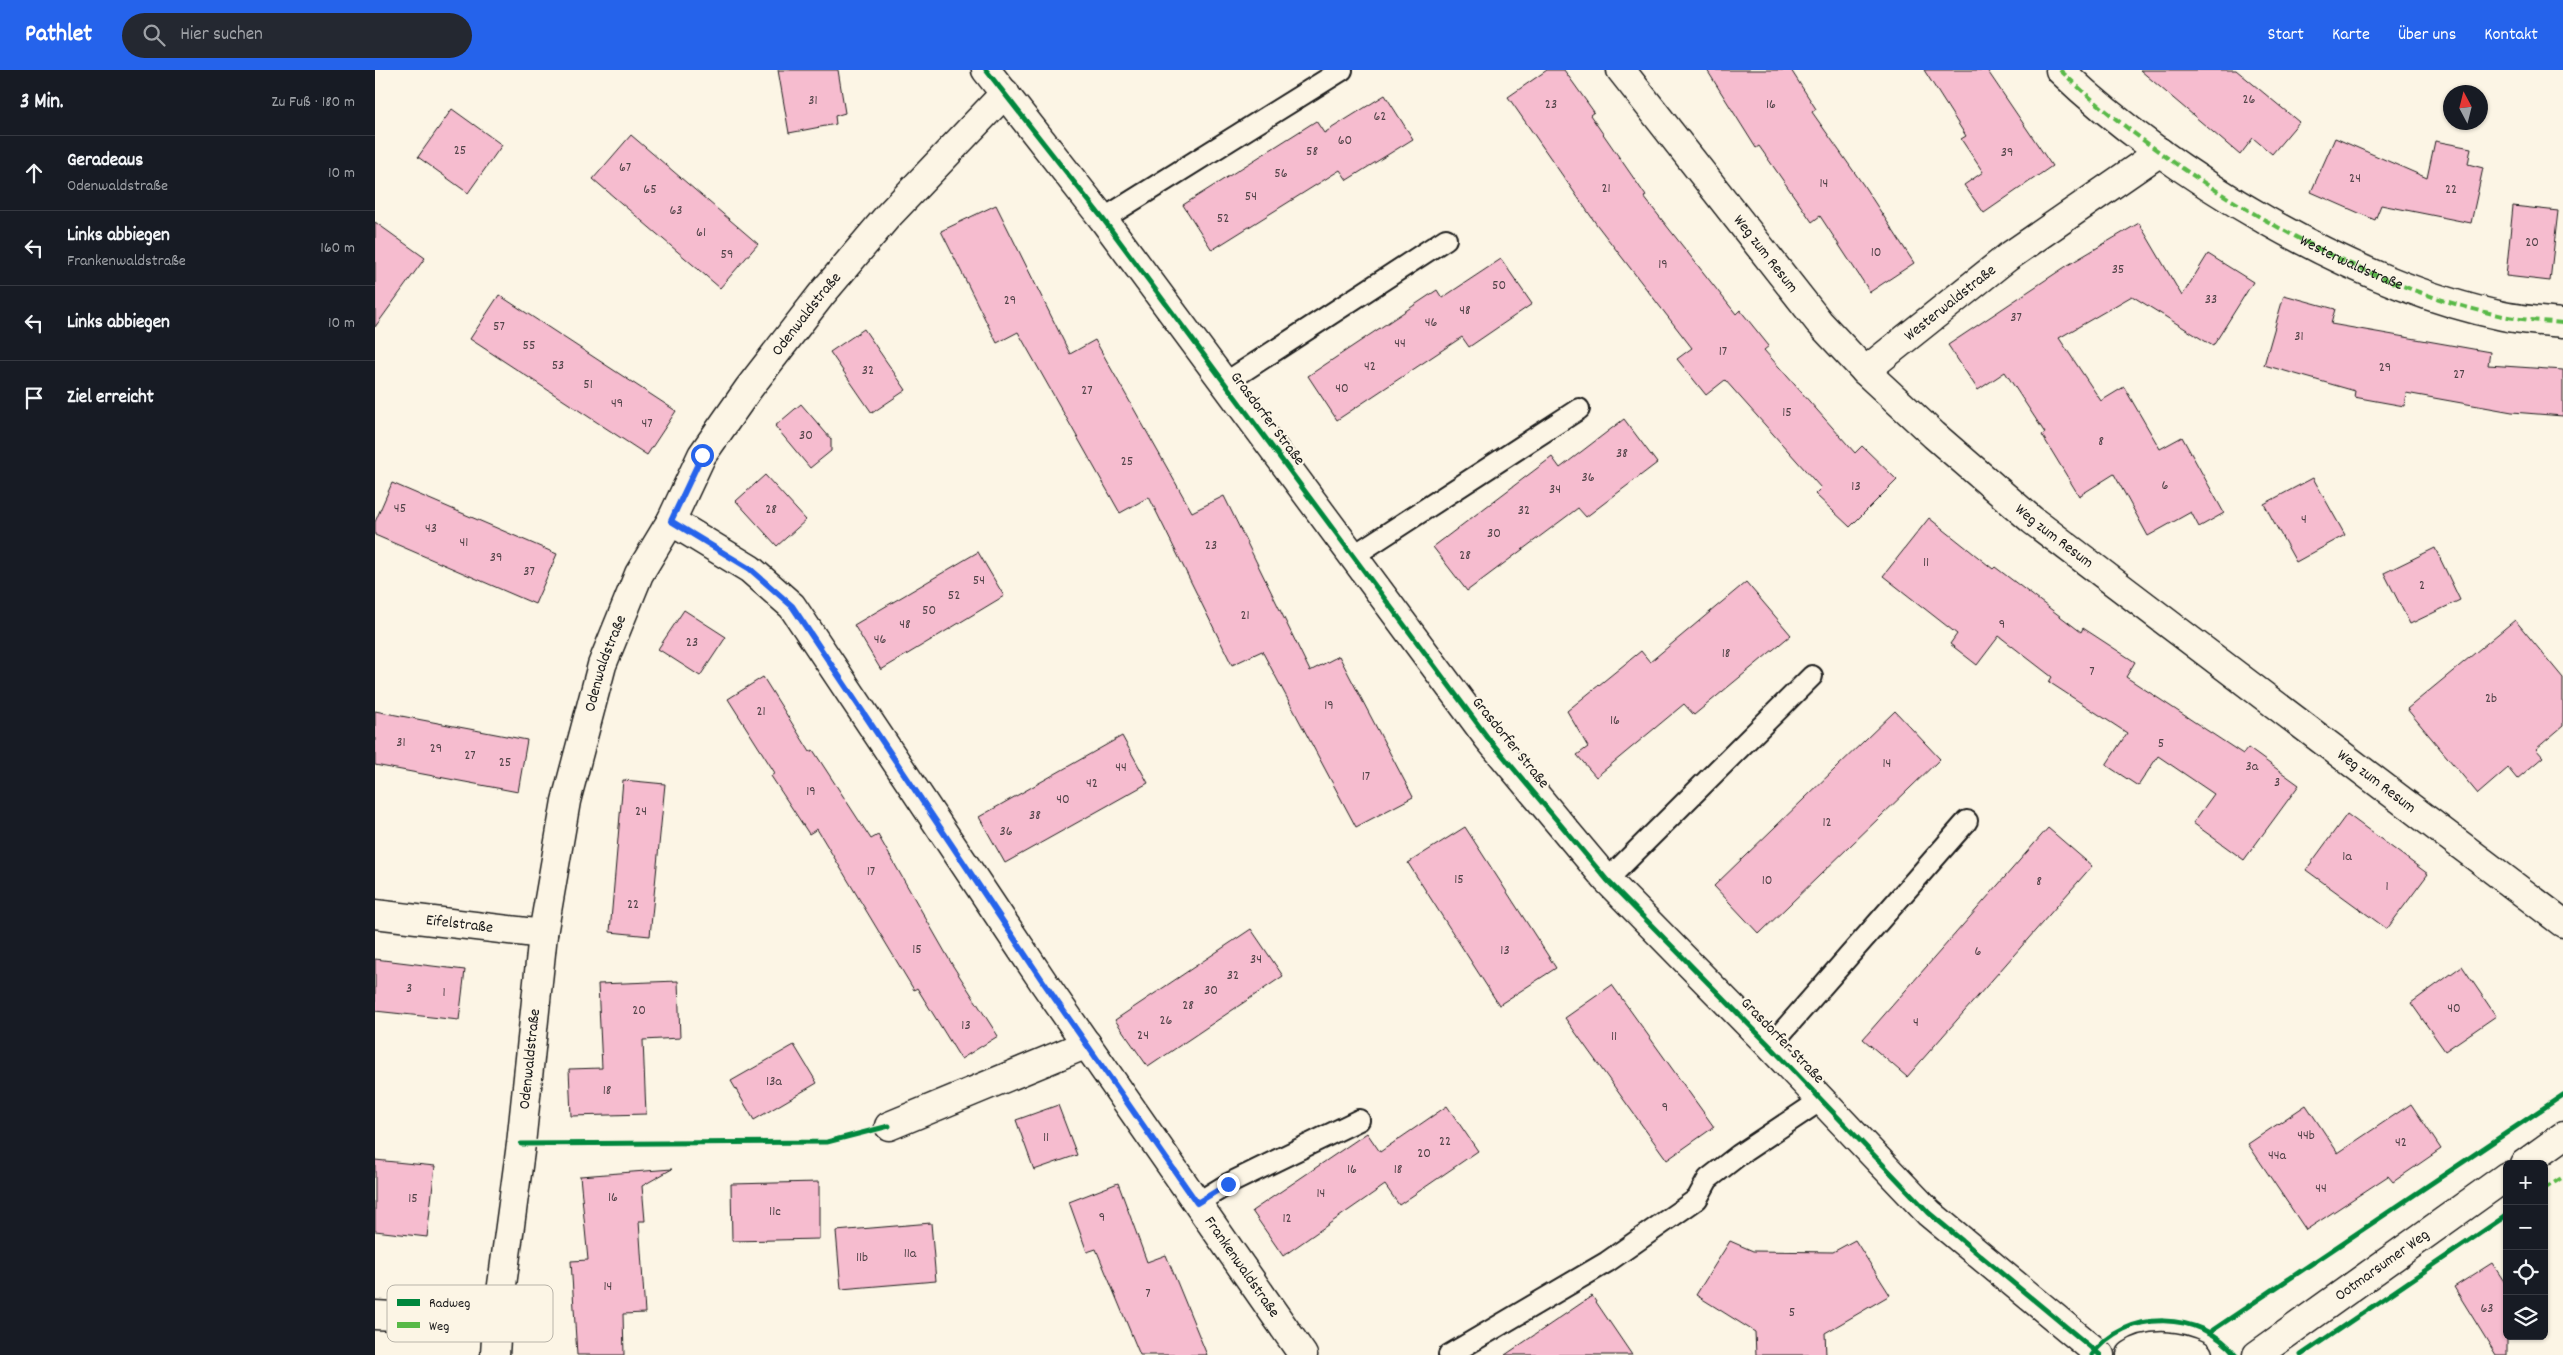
<!DOCTYPE html>
<html lang="de">
<meta charset="utf-8">
<style>
:root{--surface:#171b24;--page:#242831;--text:#f1f3f6;--muted:#9ea1a6;--line:#363941;--accent:#2563eb}
body{margin:0;font-family:Dekko,sans-serif;background:var(--page);color:var(--text)}
.controls{position:absolute;right:15px;bottom:15px;display:grid;overflow:hidden;border-radius:8px;box-shadow:0 1px 4px #0004}
.controls button{width:45px;height:45px;display:grid;place-items:center;padding:0;border:0;border-bottom:1px solid var(--line);background:var(--surface);color:var(--text);font:25px sans-serif}
.compass{position:absolute;left:2068px;top:15px;width:45px;height:45px;border-radius:50%;background:var(--surface);box-shadow:0 1px 4px #0004;rotate:353deg}
.stop{position:absolute;width:15px;height:15px;margin:-11px;border:4px solid #2563eb;border-radius:50%;background:#fff}
.stop.end{background:#2563eb;border-color:#fff;box-shadow:0 1px 5px #0008}
.list{margin:0;padding:0;list-style:none}
h2{display:flex;justify-content:space-between;align-items:center;height:65px;margin:0;padding:0 20px;font-size:21px}
h2 small{font-size:16px;font-weight:400;color:var(--muted)}
.list li{display:grid;grid-template-columns:32px 1fr auto;gap:15px;align-items:center;box-sizing:border-box;height:75px;padding:0 20px;border-top:1px solid var(--line)}
.list b{display:block;font-size:19px;white-space:nowrap}
.list p{margin:0;font-size:16px;white-space:nowrap;color:var(--muted)}
.list em{font-size:16px;font-style:normal;color:var(--muted)}
.icon{flex:none;width:28px;height:28px;fill:none;stroke:currentColor;stroke-width:2;stroke-linecap:round;stroke-linejoin:round}
.map{position:relative;flex:none;width:2188px;height:1285px;overflow:hidden}
header{display:flex;align-items:center;gap:30px;box-sizing:border-box;height:70px;padding:0 25px;background:var(--accent);color:#fff}
header strong{font-size:24px}
nav{display:flex;gap:28px;margin-inline-start:auto;font-size:18px}
.search{width:350px;height:45px;background:var(--page);display:flex;align-items:center;gap:12px;box-sizing:border-box;padding:0 18px;border-radius:28px;color:var(--muted);font-size:19px}
main{display:flex}
aside{flex:1;background:var(--surface)}
.map>svg:first-child{display:block}
.building{fill:#f6bccf;stroke:#1c1c1c}
.lines{fill:none;stroke-linecap:round;stroke-linejoin:round}
.service-casing{stroke:#1c1c1c;stroke-width:24}
.minor-casing{stroke:#1c1c1c;stroke-width:31}
.tertiary-casing{stroke:#1c1c1c;stroke-width:31}
.service{stroke:#fcf5e5;stroke-width:20}
.minor{stroke:#fcf5e5;stroke-width:28}
.tertiary{stroke:#fcf5e5;stroke-width:28}
.quiet{stroke:#58b947;stroke-width:4;stroke-dasharray:8 4;stroke-linecap:butt}
.cycleway-casing{stroke:#fcf5e5;stroke-width:8}
.cycleway{stroke:#00873e;stroke-width:5}
.route{stroke:#2563eb;stroke-width:6}
.labels{text-anchor:middle;dominant-baseline:central;stroke-width:4.5;stroke-linejoin:round;paint-order:stroke}
.number-label{font-size:14px;fill:#524449}
.street-label{font-size:16px;fill:#1c1c1c;stroke:#fcf5e5}
.key{fill:#fcf5e5;stroke:#b9b4a9;stroke-width:1}
.key-label{font-size:14px;fill:#1c1c1c}
</style>
<header>
<strong>Pathlet</strong>
<div class="search"><svg class="icon" aria-label="search" viewBox="0 0 24 24"><circle cx="10" cy="10" r="6"/><path d="M15 15l6 6"/></svg>Hier suchen</div>
<nav><a>Start</a><a>Karte</a><a>Über uns</a><a>Kontakt</a></nav>
</header>
<main>
<aside>
<h2>3 Min.<small>Zu Fuß · 180 m</small></h2>
<ul class="list">
<li><svg class="icon" aria-label="ahead" viewBox="0 0 24 24"><path d="M12 20V5M6 11l6-6 6 6"/></svg><div><b>Geradeaus</b><p>Odenwaldstraße</p></div><em>10 m</em></li>
<li><svg class="icon" aria-label="left" viewBox="0 0 24 24"><path d="M17 20v-9H6M10 6l-5 5 5 5"/></svg><div><b>Links abbiegen</b><p>Frankenwaldstraße</p></div><em>160 m</em></li>
<li><svg class="icon" aria-label="left" viewBox="0 0 24 24"><path d="M17 20v-9H6M10 6l-5 5 5 5"/></svg><div><b>Links abbiegen</b></div><em>10 m</em></li>
<li><svg class="icon" aria-label="arrive" viewBox="0 0 24 24"><path d="M6 21V4h12l-3 4 3 4H6"/></svg><div><b>Ziel erreicht</b></div></li>
</ul>
</aside>
<div class="map">
<svg width="2188" height="1285" viewBox="0 0 2188 1285">
<rect width="100%" height="100%" fill="#fcf5e5"/>
<filter id="ink" filterUnits="userSpaceOnUse"><feTurbulence type="fractalNoise" baseFrequency=".02" numOctaves="2"/><feDisplacementMap in="SourceGraphic" scale="10" xChannelSelector="R" yChannelSelector="G"/><feConvolveMatrix kernelMatrix="1 2 1 2 8 2 1 2 1" color-interpolation-filters="sRGB"/></filter>
<g filter="url(#ink)">
<g class="building">
<path d="M 403,0 L 463,0 L 470,43 L 460,46 L 461,54 L 414,63 Z"/>
<path d="M 1172,0 L 1189,0 L 1219,42 L 1215,45 L 1271,126 L 1269,127 L 1361,244 L 1365,240 L 1394,276 L 1389,280 L 1480,383 L 1487,376 L 1522,410 L 1475,457 L 1440,424 L 1446,418 L 1350,310 L 1331,325 L 1302,289 L 1317,278 L 1222,155 L 1133,27 Z"/>
<path d="M 1332,0 L 1416,0 L 1441,39 L 1437,42 L 1489,116 L 1539,193 L 1495,222 L 1445,146 L 1437,152 L 1384,76 L 1381,78 Z"/>
<path d="M 1549,0 L 1612,0 L 1677,96 L 1609,143 L 1589,115 L 1608,102 L 1586,69 L 1591,66 Z"/>
<path d="M 1765,0 L 1861,0 L 1924,52 L 1897,84 L 1878,68 L 1865,85 Z"/>
<path d="M 1010,25 L 1038,69 L 972,110 L 965,100 L 837,180 L 808,135 L 941,51 L 949,63 Z"/>
<path d="M 77,39 L 127,75 L 93,123 L 43,87 Z"/>
<path d="M 256,65 L 383,174 L 345,218 L 218,109 Z"/>
<path d="M 1960,68 L 2052,108 L 2060,71 L 2096,78 L 2093,94 L 2108,98 L 2096,153 L 2006,135 L 2000,150 L 1936,122 Z"/>
<path d="M 621,135 L 695,284 L 720,270 L 817,442 L 849,426 L 935,601 L 964,586 L 1038,727 L 981,757 L 887,581 L 857,595 L 774,427 L 745,443 L 643,262 L 622,273 L 566,161 Z"/>
<path d="M 2138,136 L 2183,141 L 2175,211 L 2131,206 Z"/>
<path d="M 0,152 L 50,188 L 0,257 Z"/>
<path d="M 1764,153 L 1807,226 L 1833,184 L 1878,212 L 1838,276 L 1757,226 L 1684,268 L 1726,331 L 1749,317 L 1785,379 L 1807,367 L 1849,443 L 1824,457 L 1816,442 L 1773,466 L 1739,404 L 1704,426 L 1667,365 L 1670,363 L 1630,302 L 1603,320 L 1573,275 L 1693,195 Z"/>
<path d="M 1126,189 L 1157,234 L 1094,277 L 1087,267 L 962,350 L 933,306 L 1062,220 L 1067,228 Z"/>
<path d="M 124,225 L 301,341 L 272,385 L 95,269 Z"/>
<path d="M 1909,225 L 1960,239 L 1956,254 L 2115,282 L 2113,295 L 2188,300 L 2188,346 L 2137,342 L 2031,323 L 2029,336 L 1979,327 L 1980,321 L 1889,295 Z"/>
<path d="M 489,259 L 531,320 L 497,343 L 455,282 Z"/>
<path d="M 426,334 L 456,369 L 456,381 L 435,398 L 400,356 Z"/>
<path d="M 1249,349 L 1282,393 L 1211,447 L 1203,438 L 1092,521 L 1058,477 L 1177,387 L 1185,398 Z"/>
<path d="M 390,405 L 431,450 L 402,476 L 361,431 Z"/>
<path d="M 1938,408 L 1970,465 L 1921,492 L 1889,434 Z"/>
<path d="M 17,413 L 182,484 L 160,534 L 0,465 L 0,452 Z"/>
<path d="M 1554,448 L 1618,499 L 1620,497 L 1706,562 L 1708,558 L 1760,592 L 1751,607 L 1868,684 L 1873,678 L 1924,715 L 1869,790 L 1818,753 L 1839,724 L 1783,686 L 1763,716 L 1731,695 L 1752,663 L 1674,612 L 1677,607 L 1624,566 L 1602,595 L 1575,574 L 1582,564 L 1508,506 Z"/>
<path d="M 2060,478 L 2085,530 L 2035,554 L 2009,503 Z"/>
<path d="M 603,482 L 629,526 L 506,600 L 479,555 Z"/>
<path d="M 1371,512 L 1416,565 L 1319,645 L 1309,634 L 1221,707 L 1202,685 L 1213,677 L 1192,641 L 1266,581 L 1275,592 Z"/>
<path d="M 309,540 L 351,567 L 325,606 L 283,579 Z"/>
<path d="M 2140,550 L 2188,608 L 2188,656 L 2161,679 L 2168,687 L 2142,709 L 2133,698 L 2103,724 L 2032,639 Z"/>
<path d="M 388,607 L 435,682 L 438,680 L 496,769 L 503,765 L 578,896 L 623,966 L 586,989 L 542,918 L 539,920 L 442,759 L 434,764 L 396,706 L 400,703 L 353,629 Z"/>
<path d="M 0,641 L 152,670 L 143,722 L 0,695 Z"/>
<path d="M 1520,641 L 1565,689 L 1384,864 L 1339,816 Z"/>
<path d="M 747,666 L 773,713 L 630,793 L 604,747 Z"/>
<path d="M 248,710 L 290,714 L 275,866 L 235,862 Z"/>
<path d="M 1972,744 L 2053,804 L 2012,859 L 1931,800 Z"/>
<path d="M 1090,757 L 1181,898 L 1124,935 L 1033,793 Z"/>
<path d="M 1673,758 L 1717,796 L 1532,1007 L 1488,969 Z"/>
<path d="M 876,859 L 908,906 L 773,997 L 740,950 Z"/>
<path d="M 0,889 L 90,900 L 84,950 L 0,941 Z"/>
<path d="M 2087,896 L 2121,946 L 2070,981 L 2036,933 Z"/>
<path d="M 303,911 L 305,968 L 268,970 L 271,1044 L 196,1046 L 194,999 L 227,998 L 223,914 Z"/>
<path d="M 1237,915 L 1339,1057 L 1292,1090 L 1190,948 Z"/>
<path d="M 419,975 L 442,1013 L 379,1050 L 356,1011 Z"/>
<path d="M 2036,1034 L 2066,1079 L 2018,1112 L 2013,1106 L 1931,1160 L 1873,1074 L 1931,1035 L 1963,1083 Z"/>
<path d="M 683,1035 L 702,1085 L 659,1100 L 641,1050 Z"/>
<path d="M 1072,1036 L 1103,1081 L 1024,1135 L 1010,1115 L 908,1186 L 877,1141 L 992,1063 L 1005,1082 Z"/>
<path d="M 0,1090 L 60,1096 L 52,1167 L 0,1161 Z"/>
<path d="M 297,1099 L 267,1116 L 270,1151 L 264,1151 L 270,1243 L 248,1244 L 249,1285 L 202,1285 L 196,1191 L 213,1190 L 205,1106 Z"/>
<path d="M 444,1112 L 444,1169 L 357,1171 L 356,1114 Z"/>
<path d="M 743,1113 L 772,1192 L 791,1185 L 832,1285 L 765,1285 L 721,1179 L 712,1182 L 694,1132 Z"/>
<path d="M 556,1153 L 561,1211 L 466,1219 L 461,1161 Z"/>
<path d="M 1480,1170 L 1515,1225 L 1450,1263 L 1451,1285 L 1381,1285 L 1380,1262 L 1321,1225 L 1355,1171 L 1378,1181 L 1458,1182 Z"/>
<path d="M 2117,1193 L 2132,1216 L 2132,1285 L 2121,1285 L 2079,1217 Z"/>
<path d="M 1217,1226 L 1257,1285 L 1130,1285 Z"/>
</g>
<g class="lines">
<g class="service-casing">
<g id="service">
<path d="M 728,149 L 967,0"/>
<path d="M 850,313 L 1071,169"/>
<path d="M 978,486 L 1204,339"/>
<path d="M 1232,810 L 1437,606"/>
<path d="M 1395,976 L 1592,751"/>
<path d="M 822,1133 L 853,1114 L 984,1050"/>
<path d="M 1074,1285 L 1232,1192 L 1322,1129 L 1333,1109 L 1364,1085 L 1446,1030"/>
</g>
</g>
<g class="minor-casing">
<g id="minor">
<path id="s1" d="M 1246,0 L 1444,252 L 1490,301 L 1559,365 L 1657,450 L 2188,853"/>
<path id="s2" d="M 1685,0 C 1793,104 1980,216 2128,246 C 2147,250 2168,251 2188,253"/>
<path id="s3" d="M 1490,301 L 1633,187 L 1785,82"/>
<path id="s4" d="M 296,451 L 375,499 L 417,536 L 669,913 L 928,1285"/>
<path id="s5" d="M 0,844 L 168,864"/>
<path d="M 514,1056 L 712,974"/>
<path d="M 0,1245 L 122,1252"/>
<path id="s6" d="M 120,1285 L 122,1252 L 146,1074 L 168,864 L 191,731 L 227,595 L 264,504 L 296,451 L 327,385 L 374,318 L 446,225 L 512,147 L 630,23"/>
</g>
</g>
<g class="tertiary-casing">
<g id="tertiary">
<path d="M 611,0 L 728,149 L 1113,668 L 1232,810 L 1395,976 L 1554,1143 L 1725,1285"/>
<path d="M 2149,1094 L 2188,1066"/>
<path d="M 1756,1285 C 1775,1272 1804,1275 1823,1285"/>
<path id="s7" d="M 1882,1285 L 2132,1106"/>
</g>
</g>
<use href="#service" class="service"/>
<use href="#minor" class="minor"/>
<use href="#tertiary" class="tertiary"/>
<g class="quiet">
<path d="M 1685,0 C 1793,104 1980,216 2128,246 C 2147,250 2168,251 2188,253"/>
<path d="M 2169,1119 L 2188,1107"/>
</g>
<g class="cycleway-casing">
<g id="cycleway">
<path d="M 611,0 L 728,149 L 1113,668 L 1232,810 L 1395,976 L 1554,1143 L 1725,1285"/>
<path d="M 146,1074 L 452,1072 L 514,1056"/>
<path d="M 1835,1262 L 2188,1025"/>
<path d="M 1717,1285 C 1751,1238 1826,1241 1861,1285"/>
<path d="M 1926,1285 L 2132,1145"/>
</g>
</g>
<use href="#cycleway" class="cycleway"/>
</g>
</g>
<g class="lines" filter="url(#ink)">
<path class="route" d="M 327,385 L 296,451 L 375,499 L 417,536 L 669,913 L 822,1133 L 853,1114"/>
</g>
<g class="labels">
<g class="number-label">
<text x="1874" y="30">26</text>
<text x="438" y="31">31</text>
<text x="1176" y="35">23</text>
<text x="1396" y="35">16</text>
<text x="1005" y="47">62</text>
<text x="970" y="71">60</text>
<text x="85" y="81">25</text>
<text x="937" y="82">58</text>
<text x="1632" y="83">39</text>
<text x="250" y="98">67</text>
<text x="906" y="104">56</text>
<text x="1980" y="109">24</text>
<text x="1449" y="114">14</text>
<text x="1231" y="119">21</text>
<text x="275" y="120">65</text>
<text x="2076" y="120">22</text>
<text x="876" y="127">54</text>
<text x="301" y="141">63</text>
<text x="848" y="149">52</text>
<text x="326" y="163">61</text>
<text x="2157" y="173">20</text>
<text x="1501" y="183">10</text>
<text x="352" y="185">59</text>
<text x="1288" y="195">19</text>
<text x="1743" y="200">35</text>
<text x="1124" y="216">50</text>
<text x="1836" y="230">33</text>
<text x="635" y="231">29</text>
<text x="1090" y="241">48</text>
<text x="1641" y="248">37</text>
<text x="1056" y="253">46</text>
<text x="124" y="257">57</text>
<text x="1924" y="267">31</text>
<text x="1025" y="274">44</text>
<text x="154" y="276">55</text>
<text x="1348" y="282">17</text>
<text x="183" y="296">53</text>
<text x="995" y="297">42</text>
<text x="2010" y="298">29</text>
<text x="493" y="301">32</text>
<text x="2084" y="305">27</text>
<text x="213" y="315">51</text>
<text x="967" y="319">40</text>
<text x="712" y="321">27</text>
<text x="242" y="334">49</text>
<text x="1412" y="343">15</text>
<text x="272" y="354">47</text>
<text x="431" y="366">30</text>
<text x="1726" y="372">8</text>
<text x="1247" y="384">38</text>
<text x="752" y="392">25</text>
<text x="1213" y="408">36</text>
<text x="1790" y="416">6</text>
<text x="1481" y="417">13</text>
<text x="1180" y="420">34</text>
<text x="25" y="439">45</text>
<text x="396" y="440">28</text>
<text x="1149" y="441">32</text>
<text x="1929" y="450">4</text>
<text x="56" y="459">43</text>
<text x="1119" y="464">30</text>
<text x="89" y="473">41</text>
<text x="836" y="476">23</text>
<text x="1090" y="486">28</text>
<text x="121" y="488">39</text>
<text x="1551" y="493">11</text>
<text x="154" y="502">37</text>
<text x="604" y="511">54</text>
<text x="2047" y="516">2</text>
<text x="579" y="526">52</text>
<text x="554" y="541">50</text>
<text x="870" y="546">21</text>
<text x="530" y="555">48</text>
<text x="1627" y="555">9</text>
<text x="505" y="570">46</text>
<text x="317" y="573">23</text>
<text x="1351" y="584">18</text>
<text x="1717" y="602">7</text>
<text x="2116" y="629">2b</text>
<text x="954" y="636">19</text>
<text x="386" y="642">21</text>
<text x="1240" y="651">16</text>
<text x="26" y="673">31</text>
<text x="1786" y="674">5</text>
<text x="61" y="679">29</text>
<text x="95" y="686">27</text>
<text x="130" y="693">25</text>
<text x="1512" y="694">14</text>
<text x="1877" y="697">3a</text>
<text x="746" y="698">44</text>
<text x="991" y="707">17</text>
<text x="1902" y="713">3</text>
<text x="717" y="714">42</text>
<text x="436" y="722">19</text>
<text x="688" y="730">40</text>
<text x="266" y="742">24</text>
<text x="660" y="746">38</text>
<text x="1452" y="753">12</text>
<text x="631" y="762">36</text>
<text x="1972" y="787">1a</text>
<text x="496" y="802">17</text>
<text x="1084" y="810">15</text>
<text x="1392" y="811">10</text>
<text x="1664" y="812">8</text>
<text x="2012" y="817">1</text>
<text x="258" y="835">22</text>
<text x="542" y="880">15</text>
<text x="1130" y="881">13</text>
<text x="1603" y="882">6</text>
<text x="881" y="890">34</text>
<text x="858" y="906">32</text>
<text x="34" y="919">3</text>
<text x="836" y="921">30</text>
<text x="69" y="923">1</text>
<text x="813" y="936">28</text>
<text x="2079" y="939">40</text>
<text x="264" y="941">20</text>
<text x="791" y="951">26</text>
<text x="1541" y="953">4</text>
<text x="591" y="956">13</text>
<text x="768" y="966">24</text>
<text x="1239" y="967">11</text>
<text x="399" y="1012">13a</text>
<text x="232" y="1021">18</text>
<text x="1290" y="1038">9</text>
<text x="1931" y="1066">44b</text>
<text x="671" y="1068">11</text>
<text x="1070" y="1072">22</text>
<text x="2026" y="1073">42</text>
<text x="1049" y="1084">20</text>
<text x="1902" y="1086">44a</text>
<text x="977" y="1100">16</text>
<text x="1023" y="1100">18</text>
<text x="1946" y="1119">44</text>
<text x="946" y="1124">14</text>
<text x="238" y="1128">16</text>
<text x="38" y="1129">15</text>
<text x="400" y="1142">11c</text>
<text x="727" y="1148">9</text>
<text x="912" y="1149">12</text>
<text x="535" y="1184">11a</text>
<text x="487" y="1188">11b</text>
<text x="233" y="1217">14</text>
<text x="773" y="1224">7</text>
<text x="2112" y="1239">63</text>
<text x="1417" y="1243">5</text>
</g>
<g class="street-label">
<text stroke="none"><textPath href="#s1" startOffset="234">Weg zum Resum</textPath></text>
<text stroke="none"><textPath href="#s2" startOffset="351">Westerwaldstraße</textPath></text>
<text stroke="none"><textPath href="#s3" startOffset="109">Westerwaldstraße</textPath></text>
<text stroke="none"><textPath href="#s6" startOffset="1108">Odenwaldstraße</textPath></text>
<text transform="translate(892 349) rotate(53)">Grasdorfer Straße</text>
<text stroke="none"><textPath href="#s1" startOffset="639">Weg zum Resum</textPath></text>
<text stroke="none"><textPath href="#s6" startOffset="702">Odenwaldstraße</textPath></text>
<text transform="translate(1135 673) rotate(51)">Grasdorfer Straße</text>
<text stroke="none"><textPath href="#s1" startOffset="1044">Weg zum Resum</textPath></text>
<text stroke="none"><textPath href="#s5" startOffset="85">Eifelstraße</textPath></text>
<text transform="translate(1407 971) rotate(46)">Grasdorfer Straße</text>
<text stroke="none"><textPath href="#s6" startOffset="298">Odenwaldstraße</textPath></text>
<text stroke="none"><textPath href="#s7" startOffset="154">Ootmarsumer Weg</textPath></text>
<text stroke="none"><textPath href="#s4" startOffset="948">Frankenwaldstraße</textPath></text>
</g>
</g>
<rect x="12" y="1215" width="166" height="57" rx="8" class="key"/>
<rect x="22" y="1229" width="23" height="7" fill="#00873e"/>
<rect x="22" y="1252" width="23" height="6" fill="#58b947"/>
<g class="key-label">
<text x="54" y="1237">Radweg</text>
<text x="54" y="1260">Weg</text>
</g>
</svg>
<div class="controls">
<button>+</button>
<button>−</button>
<button><svg class="icon" aria-label="locate" viewBox="0 0 24 24"><circle cx="12" cy="12" r="6"/><path d="M12 2v4M12 18v4M2 12h4M18 12h4"/></svg></button>
<button><svg class="icon" aria-label="layers" viewBox="0 0 24 24"><path d="M12 4l9 5-9 5-9-5zM3 14l9 5 9-5"/></svg></button>
</div>
<svg class="compass" viewBox="-18 -18 36 36"><path d="M0-13l5 13h-10z" fill="#e53935"/><path d="M0 13l5-13h-10z" fill="#9ea1a6"/></svg>
<div class="stop" style="left:327px;top:385px"></div>
<div class="stop end" style="left:853px;top:1114px"></div>
</div>
</main>
